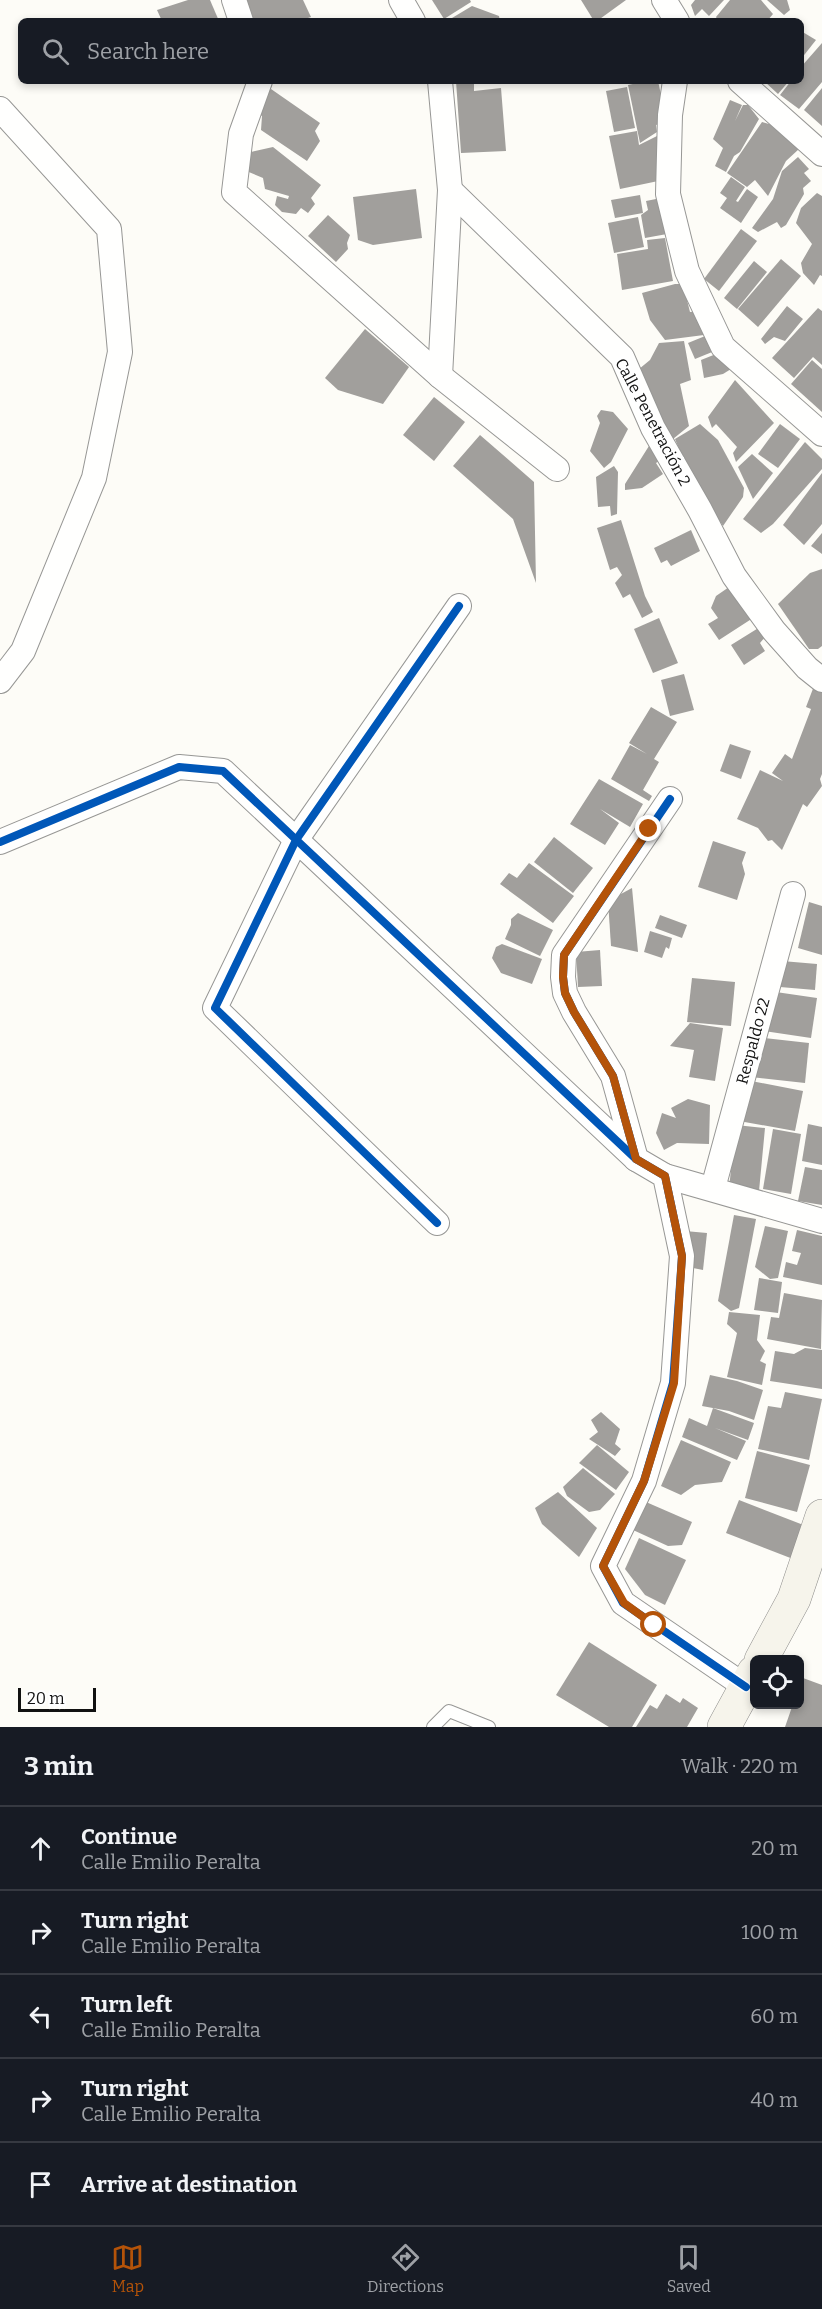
<!DOCTYPE html>
<meta charset="utf-8">
<style>
:root{--surface:#171b24;--page:#242831;--text:#f1f3f6;--muted:#9ea1a6;--line:#363941;--accent:#b45309}
body{margin:0;font-family:Bitter,serif;background:var(--page);color:var(--text)}
.controls{position:absolute;right:18px;bottom:18px;display:grid;overflow:hidden;border-radius:9px;box-shadow:0 3px 9px #0003}
.controls button{width:54px;height:54px;display:grid;place-items:center;padding:0;border:0;border-bottom:2px solid var(--line);background:var(--surface);color:var(--text);font:30px sans-serif}
.scale{position:absolute;left:18px;bottom:15px;width:78px;box-sizing:border-box;padding-left:6px;border:3px solid #111;border-top:0;font-size:16px;line-height:21px;white-space:nowrap;color:#111;-webkit-text-stroke:4px #fff;paint-order:stroke}
.stop{position:absolute;width:18px;height:18px;margin:-14px;border:4px solid #b45309;border-radius:50%;background:#fff}
.stop.end{background:#b45309;border-color:#fff;box-shadow:0 2px 6px #0008}
.list{margin:0;padding:0;list-style:none}
h2{display:flex;justify-content:space-between;align-items:center;height:78px;margin:0;padding:0 24px;font-size:26px}
h2 small{font-size:20px;font-weight:400;color:var(--muted)}
.list li{display:grid;grid-template-columns:39px 1fr auto;gap:18px;align-items:center;box-sizing:border-box;height:84px;padding:0 24px;border-top:2px solid var(--line)}
.list b{display:block;font-size:22px;white-space:nowrap}
.list p{margin:0;font-size:20px;white-space:nowrap;color:var(--muted)}
.list em{font-size:20px;font-style:normal;color:var(--muted)}
.icon{flex:none;width:33px;height:33px;fill:none;stroke:currentColor;stroke-width:2;stroke-linecap:round;stroke-linejoin:round}
.map{position:relative;flex:none;width:822px;height:1727px;overflow:hidden}
.search{position:absolute;background:var(--surface);box-shadow:0 3px 9px #0003;left:18px;right:18px;top:18px;height:66px;display:flex;align-items:center;gap:15px;box-sizing:border-box;padding:0 21px;border-radius:9px;color:var(--muted);font-size:22px}
.sheet{height:498px;background:var(--surface)}
nav{display:flex;justify-content:space-around;align-items:center;box-sizing:border-box;height:84px;border-top:2px solid var(--line);background:var(--surface);font-size:16px;color:var(--muted)}
nav a{display:grid;justify-items:center;gap:3px}
nav .on{color:var(--accent)}
.map>svg:first-child{display:block}
.building{fill:#a19f9c}
.lines{fill:none;stroke-linecap:round;stroke-linejoin:round}
.lane-casing{stroke:#979795;stroke-width:14}
.street-casing{stroke:#979795;stroke-width:26}
.secondary-casing{stroke:#8e8d8b;stroke-width:34}
.lane{stroke:#fffffe;stroke-width:12}
.street{stroke:#fffffe;stroke-width:24}
.secondary{stroke:#f6f4eb;stroke-width:33}
.cycleway-casing{stroke:#fff;stroke-width:11}
.cycleway{stroke:#0057b8;stroke-width:8}
.route{stroke:#b45309;stroke-width:8}
.labels{text-anchor:middle;dominant-baseline:central;stroke-width:6;stroke-linejoin:round;paint-order:stroke}
.street-label{font-size:16px;fill:#111;stroke:#fff}
</style>
<div class="map">
<svg width="822" height="1727" viewBox="0 0 822 1727">
<rect width="100%" height="100%" fill="#fdfcf7"/>
<g class="building">
<path d="M 188,0 L 210,0 L 219,21 L 162,21 L 157,10 Z"/>
<path d="M 245,0 L 303,0 L 311,17 L 299,21 L 251,21 Z"/>
<path d="M 432,0 L 470,0 L 471,2 L 444,19 Z"/>
<path d="M 581,0 L 626,0 L 597,21 L 594,21 Z"/>
<path d="M 695,0 L 724,0 L 709,16 L 702,9 L 695,16 L 691,5 Z"/>
<path d="M 730,0 L 761,0 L 773,14 L 767,21 L 718,21 L 716,17 Z"/>
<path d="M 767,0 L 787,0 L 790,10 L 784,15 Z"/>
<path d="M 472,6 L 499,16 L 500,21 L 447,21 Z"/>
<path d="M 801,31 L 816,40 L 801,59 Z"/>
<path d="M 822,43 L 822,82 L 799,109 L 780,95 L 791,81 L 801,81 L 801,67 Z"/>
<path d="M 456,81 L 474,81 L 474,91 L 501,88 L 506,151 L 461,153 Z"/>
<path d="M 647,81 L 658,81 L 667,122 L 656,125 L 657,132 L 640,143 L 628,85 Z"/>
<path d="M 764,81 L 789,81 L 778,94 Z"/>
<path d="M 627,87 L 635,128 L 614,132 L 606,91 Z"/>
<path d="M 822,88 L 822,126 L 804,110 Z"/>
<path d="M 271,89 L 320,123 L 315,131 L 320,141 L 307,161 L 261,130 L 262,116 L 255,111 Z"/>
<path d="M 730,100 L 742,105 L 735,121 L 743,105 L 748,105 L 759,119 L 740,152 L 734,156 L 726,172 L 715,166 L 723,148 L 713,139 Z"/>
<path d="M 762,122 L 776,126 L 799,149 L 786,161 L 768,196 L 755,180 L 747,187 L 727,173 Z"/>
<path d="M 637,131 L 639,145 L 659,135 L 663,180 L 620,189 L 609,136 Z"/>
<path d="M 273,147 L 321,185 L 311,198 L 315,204 L 308,213 L 301,208 L 296,214 L 282,212 L 275,205 L 277,196 L 288,199 L 289,196 L 265,189 L 263,178 L 244,170 L 251,152 Z"/>
<path d="M 798,157 L 809,169 L 804,173 L 811,181 L 803,188 L 804,194 L 786,225 L 781,228 L 777,222 L 758,232 L 752,228 L 773,199 L 782,171 Z"/>
<path d="M 731,177 L 745,187 L 736,201 L 738,202 L 747,189 L 758,197 L 741,223 L 720,208 L 727,198 L 720,193 Z"/>
<path d="M 416,189 L 422,238 L 373,245 L 358,240 L 353,197 Z"/>
<path d="M 817,193 L 822,196 L 822,276 L 820,275 L 814,285 L 803,273 L 801,263 L 812,244 L 796,223 L 801,208 Z"/>
<path d="M 640,195 L 643,213 L 615,218 L 611,200 Z"/>
<path d="M 661,198 L 667,234 L 645,238 L 641,215 L 648,210 L 646,201 Z"/>
<path d="M 328,215 L 350,235 L 347,243 L 348,249 L 336,262 L 308,236 Z"/>
<path d="M 638,217 L 644,247 L 614,253 L 608,223 Z"/>
<path d="M 741,229 L 757,241 L 719,291 L 704,279 Z"/>
<path d="M 665,238 L 673,281 L 622,290 L 617,254 L 648,249 L 647,240 Z"/>
<path d="M 781,259 L 801,276 L 758,327 L 738,309 Z"/>
<path d="M 754,261 L 767,272 L 737,309 L 724,298 Z"/>
<path d="M 675,284 L 683,284 L 690,312 L 701,311 L 704,335 L 665,340 L 650,320 L 642,293 Z"/>
<path d="M 787,306 L 803,319 L 785,341 L 774,337 L 765,344 L 761,339 Z"/>
<path d="M 818,308 L 822,311 L 822,365 L 813,357 L 794,378 L 772,358 Z"/>
<path d="M 365,329 L 409,367 L 383,404 L 338,390 L 325,378 Z"/>
<path d="M 710,334 L 717,350 L 695,359 L 688,343 Z"/>
<path d="M 684,341 L 691,380 L 680,384 L 689,426 L 673,439 L 633,374 L 650,360 L 659,343 Z"/>
<path d="M 721,352 L 731,369 L 723,374 L 704,378 L 701,360 Z"/>
<path d="M 812,360 L 822,369 L 822,412 L 791,384 Z"/>
<path d="M 735,380 L 774,423 L 736,462 L 733,453 L 737,447 L 716,424 L 712,428 L 708,417 Z"/>
<path d="M 434,397 L 465,422 L 434,461 L 403,435 Z"/>
<path d="M 601,410 L 613,412 L 628,429 L 611,462 L 604,468 L 590,451 L 600,423 L 597,416 Z"/>
<path d="M 700,424 L 718,440 L 744,488 L 743,497 L 723,526 L 690,476 L 675,439 Z"/>
<path d="M 780,424 L 800,439 L 778,468 L 758,454 Z"/>
<path d="M 480,435 L 534,482 L 536,583 L 513,519 L 453,466 Z"/>
<path d="M 654,438 L 659,461 L 656,463 L 663,474 L 642,488 L 625,490 L 625,484 Z"/>
<path d="M 805,442 L 822,459 L 822,469 L 773,524 L 761,533 L 743,519 Z"/>
<path d="M 752,454 L 773,473 L 753,499 L 738,467 Z"/>
<path d="M 614,466 L 618,472 L 617,514 L 611,516 L 610,506 L 598,507 L 596,477 Z"/>
<path d="M 822,473 L 822,524 L 804,545 L 783,525 Z"/>
<path d="M 621,520 L 645,596 L 653,612 L 642,618 L 630,594 L 623,598 L 615,583 L 622,575 L 617,567 L 610,570 L 597,528 Z"/>
<path d="M 691,530 L 700,551 L 671,566 L 667,560 L 661,563 L 654,548 Z"/>
<path d="M 822,533 L 822,554 L 811,546 Z"/>
<path d="M 822,569 L 822,646 L 818,649 L 809,649 L 778,604 L 810,573 Z"/>
<path d="M 732,585 L 753,618 L 719,640 L 708,624 L 718,618 L 711,608 L 716,596 Z"/>
<path d="M 659,618 L 678,663 L 653,673 L 634,629 Z"/>
<path d="M 760,627 L 766,636 L 760,643 L 765,651 L 744,665 L 731,645 Z"/>
<path d="M 684,674 L 694,710 L 670,716 L 661,680 Z"/>
<path d="M 814,686 L 822,689 L 822,774 L 820,779 L 822,786 L 807,807 L 803,804 L 782,850 L 772,840 L 768,841 L 758,828 L 737,819 L 760,770 L 783,781 L 772,773 L 785,754 L 792,759 L 811,709 L 806,707 Z"/>
<path d="M 651,707 L 677,722 L 654,759 L 659,762 L 643,790 L 652,796 L 649,801 L 611,779 L 630,745 L 647,754 L 629,743 Z"/>
<path d="M 730,744 L 751,751 L 741,779 L 720,771 Z"/>
<path d="M 599,779 L 643,804 L 630,827 L 600,809 L 619,823 L 605,845 L 570,824 Z"/>
<path d="M 554,837 L 593,868 L 573,893 L 534,862 Z"/>
<path d="M 713,841 L 746,852 L 742,863 L 745,874 L 737,900 L 698,887 Z"/>
<path d="M 529,863 L 574,896 L 553,923 L 500,884 L 509,873 L 517,878 Z"/>
<path d="M 632,888 L 638,952 L 611,946 L 608,901 Z"/>
<path d="M 809,902 L 822,906 L 822,955 L 798,948 Z"/>
<path d="M 518,913 L 553,930 L 540,956 L 505,939 L 511,925 L 511,919 Z"/>
<path d="M 660,915 L 687,925 L 682,938 L 655,928 Z"/>
<path d="M 650,931 L 672,938 L 669,949 L 666,947 L 662,958 L 644,952 Z"/>
<path d="M 502,944 L 542,959 L 532,984 L 501,973 L 492,958 L 496,947 Z"/>
<path d="M 600,950 L 602,986 L 578,987 L 576,952 Z"/>
<path d="M 782,961 L 817,964 L 815,990 L 780,987 Z"/>
<path d="M 692,978 L 735,982 L 731,1026 L 687,1022 Z"/>
<path d="M 769,991 L 817,998 L 811,1038 L 764,1031 Z"/>
<path d="M 690,1023 L 723,1028 L 715,1081 L 689,1077 L 694,1050 L 670,1046 Z"/>
<path d="M 756,1037 L 809,1043 L 805,1083 L 751,1077 Z"/>
<path d="M 746,1080 L 803,1091 L 795,1131 L 739,1121 Z"/>
<path d="M 688,1099 L 710,1105 L 709,1144 L 677,1143 L 664,1150 L 656,1133 L 662,1113 L 676,1118 L 671,1108 Z"/>
<path d="M 808,1124 L 822,1127 L 822,1165 L 802,1161 Z"/>
<path d="M 736,1125 L 765,1128 L 759,1191 L 729,1188 Z"/>
<path d="M 773,1129 L 801,1134 L 791,1194 L 763,1189 Z"/>
<path d="M 805,1167 L 822,1170 L 822,1205 L 798,1201 Z"/>
<path d="M 734,1215 L 756,1219 L 739,1308 L 731,1311 L 718,1301 Z"/>
<path d="M 765,1226 L 788,1231 L 778,1278 L 770,1279 L 755,1267 Z"/>
<path d="M 797,1230 L 822,1236 L 822,1285 L 783,1277 L 786,1262 L 797,1265 L 801,1253 L 792,1251 Z"/>
<path d="M 685,1231 L 707,1233 L 703,1270 L 683,1266 Z"/>
<path d="M 759,1278 L 782,1282 L 778,1313 L 754,1310 Z"/>
<path d="M 784,1293 L 822,1300 L 821,1349 L 767,1339 L 771,1317 L 779,1318 Z"/>
<path d="M 729,1312 L 760,1315 L 757,1340 L 765,1351 L 760,1361 L 766,1364 L 762,1385 L 727,1377 L 737,1333 L 727,1324 Z"/>
<path d="M 805,1348 L 822,1350 L 822,1389 L 770,1381 L 775,1351 L 794,1354 Z"/>
<path d="M 710,1375 L 737,1381 L 763,1390 L 754,1420 L 729,1411 L 702,1406 Z"/>
<path d="M 785,1392 L 822,1399 L 809,1460 L 758,1449 L 768,1406 L 781,1408 Z"/>
<path d="M 713,1408 L 754,1423 L 748,1440 L 715,1428 L 746,1441 L 737,1460 L 682,1437 L 689,1418 L 707,1426 Z"/>
<path d="M 601,1412 L 620,1429 L 615,1444 L 621,1449 L 615,1456 L 589,1439 L 598,1432 L 591,1420 Z"/>
<path d="M 681,1440 L 731,1462 L 722,1482 L 695,1485 L 681,1495 L 661,1486 Z"/>
<path d="M 597,1445 L 629,1472 L 616,1490 L 579,1463 Z"/>
<path d="M 757,1451 L 810,1465 L 797,1512 L 745,1498 Z"/>
<path d="M 583,1468 L 615,1494 L 600,1510 L 589,1512 L 567,1496 L 563,1487 Z"/>
<path d="M 558,1492 L 597,1528 L 579,1557 L 542,1524 L 535,1508 Z"/>
<path d="M 739,1500 L 806,1526 L 793,1559 L 726,1533 Z"/>
<path d="M 646,1502 L 692,1522 L 682,1545 L 668,1546 L 633,1530 Z"/>
<path d="M 639,1538 L 686,1560 L 665,1605 L 645,1595 L 625,1569 Z"/>
<path d="M 589,1642 L 657,1685 L 632,1727 L 609,1727 L 556,1695 Z"/>
<path d="M 803,1678 L 822,1685 L 822,1727 L 785,1727 L 793,1704 L 800,1704 L 800,1687 Z"/>
<path d="M 666,1694 L 680,1703 L 683,1698 L 698,1708 L 687,1727 L 636,1727 L 650,1705 L 657,1709 Z"/>
</g>
<g class="lines">
<g class="lane-casing">
<path id="lane" d="M 433,1727 L 449,1711 L 489,1727"/>
</g>
<g class="street-casing">
<g id="street">
<path d="M 234,0 L 241,21"/>
<path d="M 401,0 L 413,21"/>
<path d="M 664,0 L 677,21"/>
<path d="M 260,81 L 241,134 L 234,192 L 440,376 L 557,469"/>
<path d="M 675,81 L 670,115 L 668,194 L 687,271 L 723,347 L 822,434"/>
<path d="M 740,81 L 822,154"/>
<path d="M 0,109 L 109,229 L 120,352 L 94,478 L 23,651 L 0,681"/>
<path d="M 450,190 L 622,357 L 653,428 L 700,510 L 734,576 L 774,631 L 807,668 L 822,680"/>
<path d="M 440,376 L 450,190 L 440,81"/>
<path d="M 670,799 L 564,955 L 563,977 L 565,993 L 574,1012 L 613,1076 L 636,1159 L 665,1176 L 682,1256 L 673,1383 L 644,1481 L 603,1566 L 623,1603 L 746,1687"/>
<path d="M 0,842 L 179,767 L 223,771 L 636,1159"/>
<path d="M 665,1176 L 822,1221"/>
<path d="M 713,1188 L 793,894"/>
<path d="M 437,1223 L 215,1008 L 296,840 L 459,606"/>
</g>
</g>
<g class="secondary-casing">
<g id="secondary">
<path d="M 761,1660 L 794,1599 L 822,1516"/>
<path d="M 724,1727 L 754,1672"/>
</g>
</g>
<use href="#lane" class="lane"/>
<use href="#street" class="street"/>
<use href="#secondary" class="secondary"/>
<g class="cycleway-casing">
<g id="cycleway">
<path d="M 670,799 L 564,955 L 563,977 L 565,993 L 574,1012 L 613,1076 L 636,1159 L 665,1176 L 682,1256 L 673,1383 L 644,1481 L 603,1566 L 623,1603 L 746,1687"/>
<path d="M 0,842 L 179,767 L 223,771 L 636,1159"/>
<path d="M 437,1223 L 215,1008 L 296,840 L 459,606"/>
</g>
</g>
<use href="#cycleway" class="cycleway"/>
</g>
<g class="lines">
<path class="route" d="M 649,829 L 564,955 L 563,977 L 565,993 L 574,1012 L 613,1076 L 636,1159 L 665,1176 L 682,1256 L 674,1383 L 644,1481 L 603,1566 L 624,1603 L 654,1625"/>
</g>
<g class="labels">
<g class="street-label">
<text transform="translate(653 422) rotate(62)">Calle Penetración 2</text>
<text transform="translate(753 1041) rotate(-75)">Respaldo 22</text>
</g>
</g>
</svg>
<div class="controls">
<button><svg class="icon" aria-label="locate" viewBox="0 0 24 24"><circle cx="12" cy="12" r="6"/><path d="M12 2v4M12 18v4M2 12h4M18 12h4"/></svg></button>
</div>
<div class="scale">20 m</div>
<div class="stop" style="left:654px;top:1625px"></div>
<div class="stop end" style="left:649px;top:829px"></div>
<div class="search"><svg class="icon" aria-label="search" viewBox="0 0 24 24"><circle cx="10" cy="10" r="6"/><path d="M15 15l6 6"/></svg>Search here</div>
</div>
<section class="sheet">
<h2>3 min<small>Walk · 220 m</small></h2>
<ul class="list">
<li><svg class="icon" aria-label="ahead" viewBox="0 0 24 24"><path d="M12 20V5M6 11l6-6 6 6"/></svg><div><b>Continue</b><p>Calle Emilio Peralta</p></div><em>20 m</em></li>
<li><svg class="icon" aria-label="right" viewBox="0 0 24 24"><path d="M7 20v-9h11M14 6l5 5-5 5"/></svg><div><b>Turn right</b><p>Calle Emilio Peralta</p></div><em>100 m</em></li>
<li><svg class="icon" aria-label="left" viewBox="0 0 24 24"><path d="M17 20v-9H6M10 6l-5 5 5 5"/></svg><div><b>Turn left</b><p>Calle Emilio Peralta</p></div><em>60 m</em></li>
<li><svg class="icon" aria-label="right" viewBox="0 0 24 24"><path d="M7 20v-9h11M14 6l5 5-5 5"/></svg><div><b>Turn right</b><p>Calle Emilio Peralta</p></div><em>40 m</em></li>
<li><svg class="icon" aria-label="arrive" viewBox="0 0 24 24"><path d="M6 21V4h12l-3 4 3 4H6"/></svg><div><b>Arrive at destination</b></div></li>
</ul>
</section>
<nav>
<a class="on"><svg class="icon" aria-label="map" viewBox="0 0 24 24"><path d="M3 6l6-2 6 2 6-2v14l-6 2-6-2-6 2zM9 4v14M15 6v14"/></svg>Map</a>
<a><svg class="icon" aria-label="directions" viewBox="0 0 24 24"><path d="M12 3l9 9-9 9-9-9zM9 14v-3h6M13 9l2 2-2 2"/></svg>Directions</a>
<a><svg class="icon" aria-label="saved" viewBox="0 0 24 24"><path d="M7 4h10v16l-5-4-5 4z"/></svg>Saved</a>
</nav>
